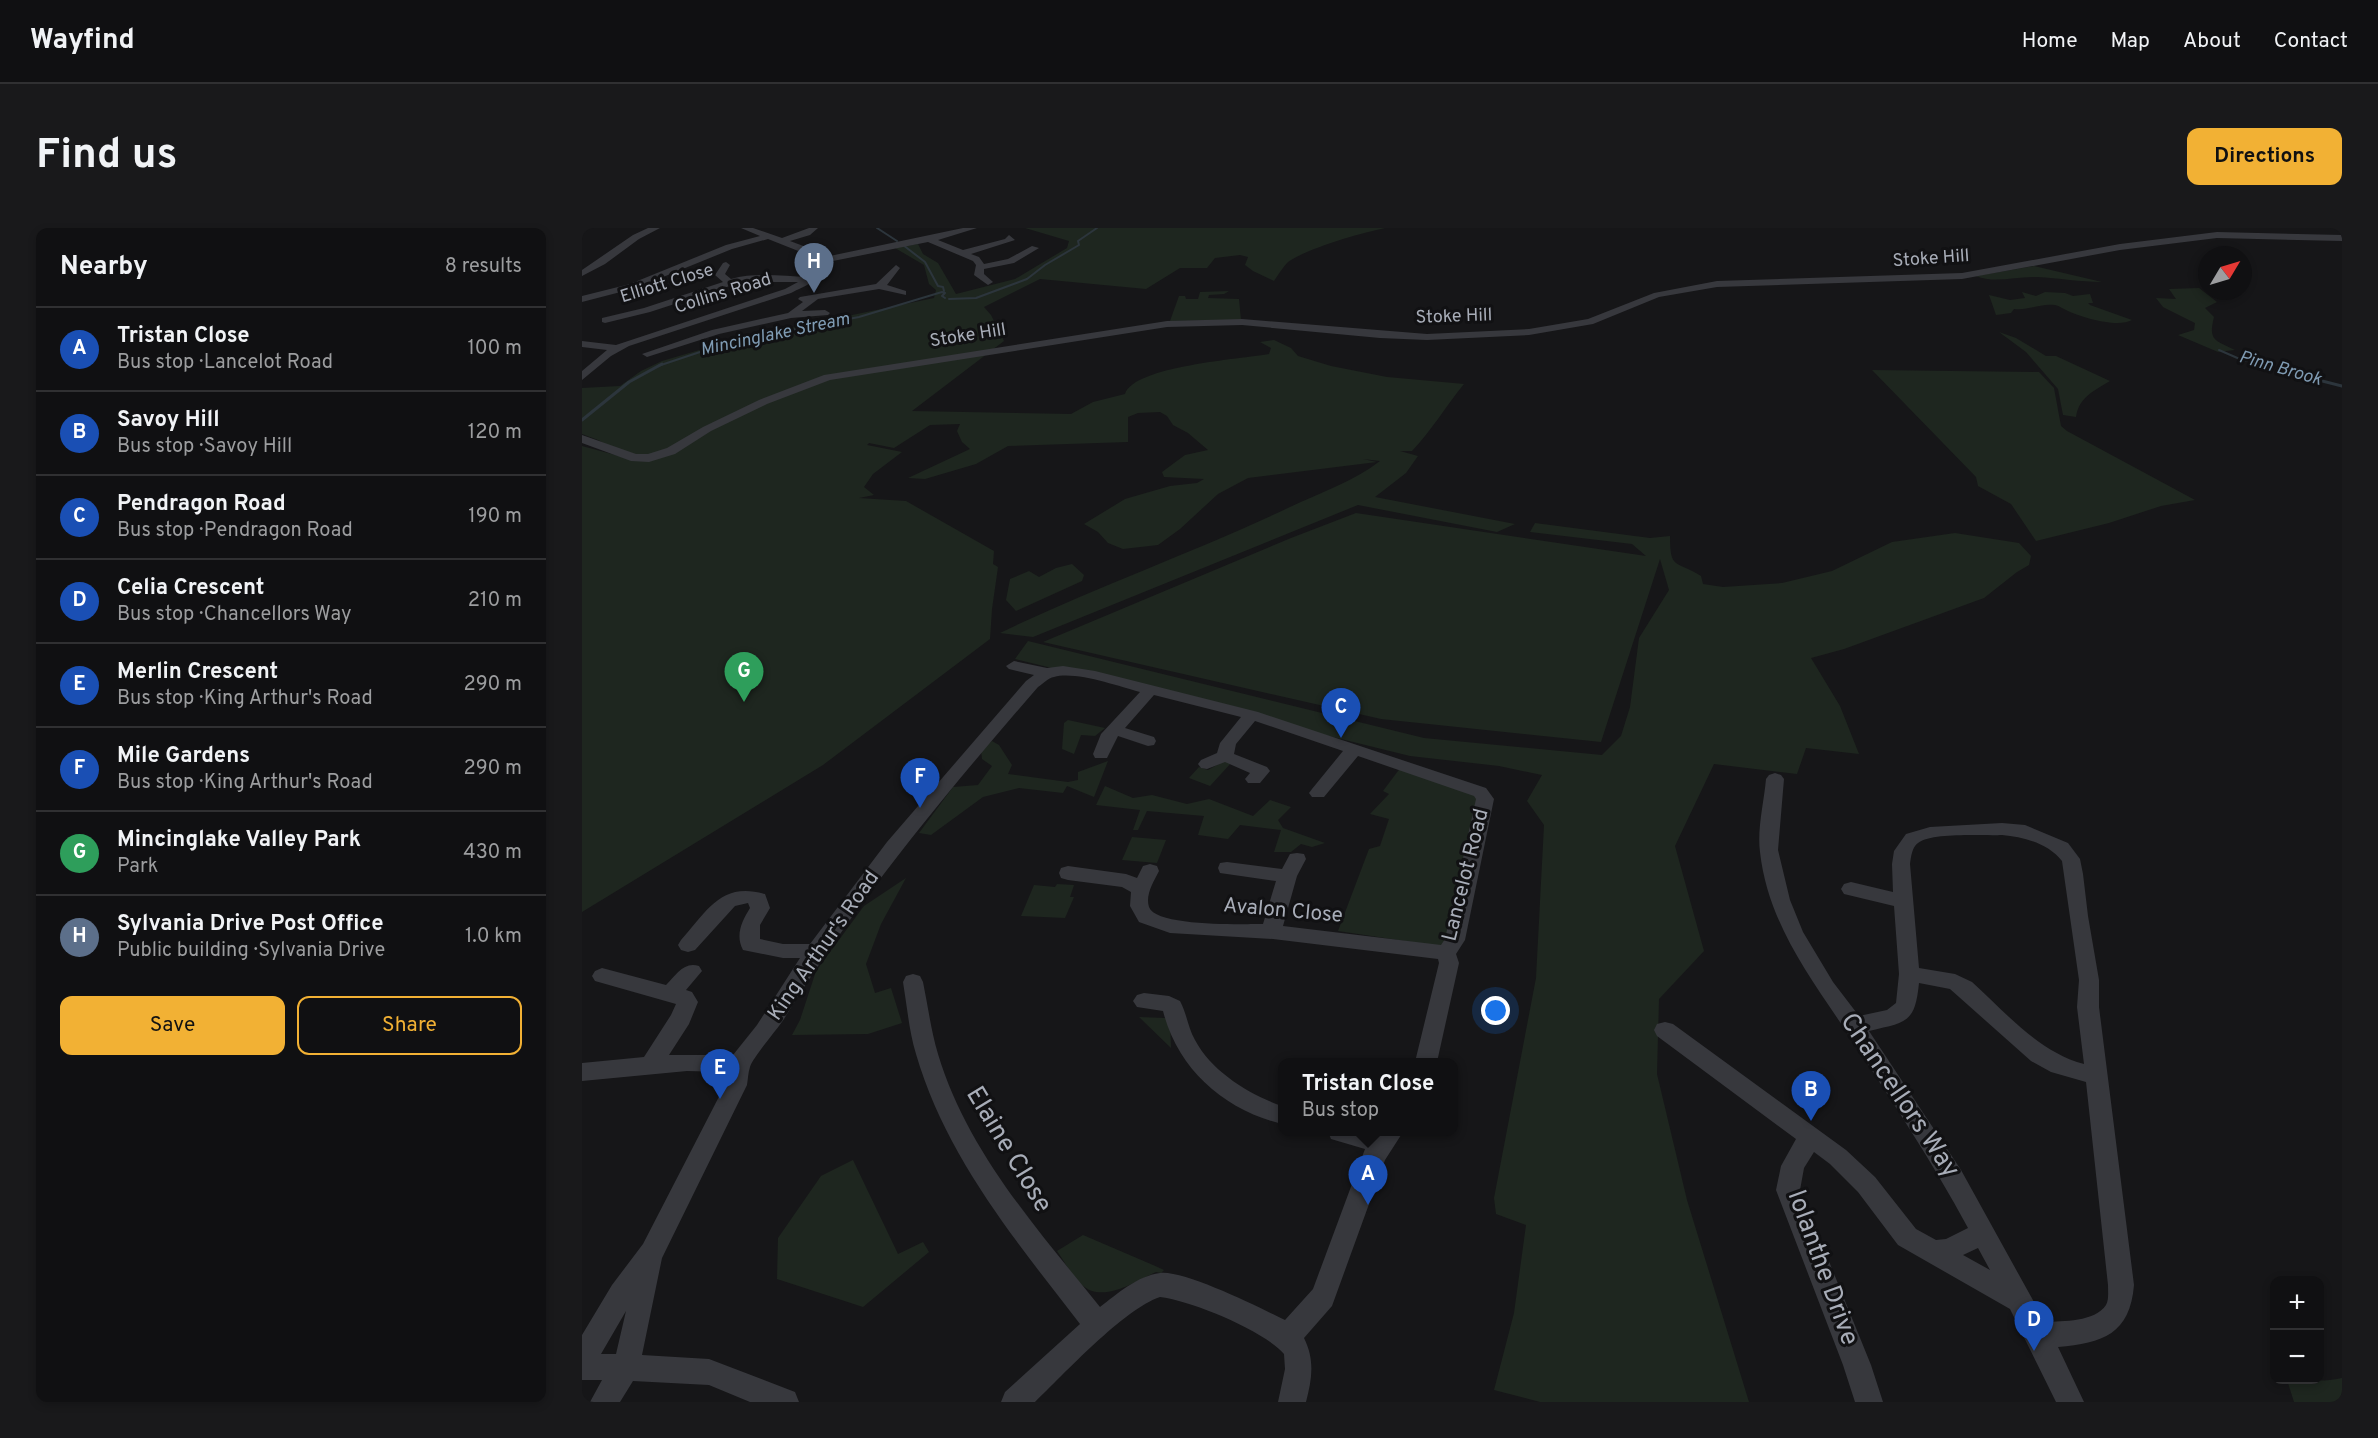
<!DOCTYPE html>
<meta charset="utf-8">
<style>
:root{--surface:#101012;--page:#19191b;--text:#f1f3f6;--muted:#9c9d9f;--line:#303032;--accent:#f2b134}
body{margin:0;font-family:Overpass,sans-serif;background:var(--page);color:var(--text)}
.controls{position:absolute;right:18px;bottom:18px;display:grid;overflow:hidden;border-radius:12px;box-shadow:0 3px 9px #0003}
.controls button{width:54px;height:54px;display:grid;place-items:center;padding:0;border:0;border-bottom:2px solid var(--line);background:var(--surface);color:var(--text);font:30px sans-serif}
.compass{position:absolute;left:1616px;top:18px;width:54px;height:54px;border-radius:50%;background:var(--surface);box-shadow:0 3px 9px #0003;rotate:52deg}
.you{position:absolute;left:914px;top:783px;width:21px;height:21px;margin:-15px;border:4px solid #fff;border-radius:50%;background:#1a73e8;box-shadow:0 0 0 9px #1a73e833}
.badge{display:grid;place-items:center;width:39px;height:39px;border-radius:50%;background:var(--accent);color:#fff;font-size:20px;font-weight:700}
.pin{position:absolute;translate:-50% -50px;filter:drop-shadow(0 2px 3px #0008)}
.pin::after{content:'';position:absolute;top:32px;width:21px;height:18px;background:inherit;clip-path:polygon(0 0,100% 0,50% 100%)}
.popup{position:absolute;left:696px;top:830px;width:180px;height:78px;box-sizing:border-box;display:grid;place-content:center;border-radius:12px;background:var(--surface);filter:drop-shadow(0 2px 4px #0005);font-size:20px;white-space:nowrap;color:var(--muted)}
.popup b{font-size:22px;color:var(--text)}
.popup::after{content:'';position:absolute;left:50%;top:100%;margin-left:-12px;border:12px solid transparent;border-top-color:var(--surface)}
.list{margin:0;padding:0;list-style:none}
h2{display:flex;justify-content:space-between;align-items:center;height:78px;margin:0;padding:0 24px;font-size:26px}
h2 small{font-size:20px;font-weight:400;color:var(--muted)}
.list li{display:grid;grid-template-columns:39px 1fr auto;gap:18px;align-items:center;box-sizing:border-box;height:84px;padding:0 24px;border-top:2px solid var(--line)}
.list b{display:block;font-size:22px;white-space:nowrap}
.list p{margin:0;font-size:20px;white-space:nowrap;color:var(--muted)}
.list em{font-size:20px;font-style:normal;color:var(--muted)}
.actions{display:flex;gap:12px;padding:18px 24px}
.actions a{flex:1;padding:14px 0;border:2px solid var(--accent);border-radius:12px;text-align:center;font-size:21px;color:var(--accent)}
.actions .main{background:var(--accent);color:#111}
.map{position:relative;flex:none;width:1760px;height:1174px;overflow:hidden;border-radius:12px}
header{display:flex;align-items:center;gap:36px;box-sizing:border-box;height:84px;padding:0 30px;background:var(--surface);border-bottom:2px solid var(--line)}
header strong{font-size:28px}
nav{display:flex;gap:33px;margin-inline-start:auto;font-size:21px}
.intro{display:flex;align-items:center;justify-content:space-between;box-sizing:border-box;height:144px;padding:0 36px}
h1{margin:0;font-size:42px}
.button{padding:15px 27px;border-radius:12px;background:var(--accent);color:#111;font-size:21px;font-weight:700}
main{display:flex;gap:36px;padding:0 36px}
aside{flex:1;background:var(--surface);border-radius:12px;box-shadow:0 3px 9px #0003}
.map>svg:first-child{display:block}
.green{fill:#1e261f}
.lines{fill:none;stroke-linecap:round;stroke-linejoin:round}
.stream-far1{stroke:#2c353c;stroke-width:2}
.stream{stroke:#2c353c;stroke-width:3}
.minor{fill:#37383d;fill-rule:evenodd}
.labels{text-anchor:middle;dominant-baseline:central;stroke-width:6;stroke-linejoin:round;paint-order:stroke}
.far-street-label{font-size:18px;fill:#a8adb8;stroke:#111113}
.far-water-label{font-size:18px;font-style:italic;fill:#7f9bb3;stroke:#111113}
.street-label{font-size:21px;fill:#a8adb8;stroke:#111113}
.near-street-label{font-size:26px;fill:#a8adb8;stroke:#111113}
</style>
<header>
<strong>Wayfind</strong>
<nav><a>Home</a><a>Map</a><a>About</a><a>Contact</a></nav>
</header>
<div class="intro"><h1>Find us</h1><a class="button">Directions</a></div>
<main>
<aside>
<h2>Nearby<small>8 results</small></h2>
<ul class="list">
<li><span class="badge" style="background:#1a4fb4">A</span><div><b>Tristan Close</b><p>Bus stop · Lancelot Road</p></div><em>100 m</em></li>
<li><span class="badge" style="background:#1a4fb4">B</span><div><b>Savoy Hill</b><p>Bus stop · Savoy Hill</p></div><em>120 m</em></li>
<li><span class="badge" style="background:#1a4fb4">C</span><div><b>Pendragon Road</b><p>Bus stop · Pendragon Road</p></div><em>190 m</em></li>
<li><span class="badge" style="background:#1a4fb4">D</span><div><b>Celia Crescent</b><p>Bus stop · Chancellors Way</p></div><em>210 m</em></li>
<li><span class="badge" style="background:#1a4fb4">E</span><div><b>Merlin Crescent</b><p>Bus stop · King Arthur's Road</p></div><em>290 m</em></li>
<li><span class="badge" style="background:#1a4fb4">F</span><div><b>Mile Gardens</b><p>Bus stop · King Arthur's Road</p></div><em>290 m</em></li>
<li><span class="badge" style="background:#2e9e5b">G</span><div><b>Mincinglake Valley Park</b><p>Park</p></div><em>430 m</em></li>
<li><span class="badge" style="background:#5c6f8a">H</span><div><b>Sylvania Drive Post Office</b><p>Public building · Sylvania Drive</p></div><em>1.0 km</em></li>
</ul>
<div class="actions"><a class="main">Save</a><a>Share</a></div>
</aside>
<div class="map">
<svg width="1760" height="1174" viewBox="0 0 1760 1174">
<rect width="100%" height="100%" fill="#161618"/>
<g class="green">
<path d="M 443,0 L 803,0 C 779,5 726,20 706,34 C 701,39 696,47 692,53 L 671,43 L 663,37 L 666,29 L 658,27 L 633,30 L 625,40 L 598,40 L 564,61 L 458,51 L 402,79 L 409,87 L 422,113 L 330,183 L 489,186 L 511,174 L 543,166 C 552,138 659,131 687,126 L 689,120 L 678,114 L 692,112 L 709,120 L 716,128 L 749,138 L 805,149 L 882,156 C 864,178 850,202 830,223 L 818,223 L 836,228 L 824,245 L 793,269 L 933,296 L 915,304 L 776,277 L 451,409 L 418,405 C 513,359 613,324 708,279 C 738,265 772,253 798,233 L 781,231 L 795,234 L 666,250 L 636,266 L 598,301 L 576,317 L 541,321 L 526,315 L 516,304 L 502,296 L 543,271 L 588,258 L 615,255 L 622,251 L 582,249 L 580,244 L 603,227 L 626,222 L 606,205 L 591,197 L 585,188 L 578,184 L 556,185 L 546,189 L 546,214 L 426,218 L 394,236 L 343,251 L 326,250 L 388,221 L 380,214 L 375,203 L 378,196 L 348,197 L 312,220 L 287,215 L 285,217 L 320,224 L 291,246 L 282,259 L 292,267 L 277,270 L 324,273 L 412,323 L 411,336 L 416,339 L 410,381 L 408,411 L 241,537 L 0,684 L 0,218 L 52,232 L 16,212 L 0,206 L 0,160 L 38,158 L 59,143 L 80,133 L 155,111 L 352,70 L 354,62 L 347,56 L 342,37 L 313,20 L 336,16 L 341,26 L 356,35 L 374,66 L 433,51 L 485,20 L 487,13 Z"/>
<path d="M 1452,38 L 1520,54 C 1498,54 1477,50 1455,49 C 1434,48 1413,56 1394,48 Z"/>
<path d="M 1617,60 L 1635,74 L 1623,80 L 1632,89 C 1626,113 1633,112 1653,122 L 1636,124 L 1596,107 L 1612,102 L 1613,95 L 1581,79 L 1574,70 L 1594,71 L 1587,61 Z"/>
<path d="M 647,63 L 642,66 L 627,67 L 626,70 L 657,71 L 659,92 L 588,93 L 597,68 L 603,68 L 604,71 L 616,71 L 618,64 Z"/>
<path d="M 1440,64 L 1454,68 L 1463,64 L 1483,65 L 1491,68 L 1508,66 L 1511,75 L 1506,75 L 1508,77 L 1550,92 C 1536,100 1501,90 1486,83 C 1481,81 1478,78 1473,77 C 1458,75 1446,83 1432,81 L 1429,85 L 1414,87 L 1407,67 L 1428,72 L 1443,70 Z"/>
<path d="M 1417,104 L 1434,110 L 1464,128 L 1474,128 L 1528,153 C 1512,163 1497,169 1494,189 L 1481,187 L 1476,161 L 1444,124 Z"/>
<path d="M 1290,142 L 1457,144 L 1472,160 L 1479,198 L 1485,203 L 1613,272 L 1579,278 L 1527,295 L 1454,313 L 1429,276 L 1396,258 L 1394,249 Z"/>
<path d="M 774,285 L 1064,328 L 1050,316 L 948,304 L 953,295 L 1068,310 L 1088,308 C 1088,342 1093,332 1119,348 L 1121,356 L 1141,359 L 1200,355 L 1250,343 L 1310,314 L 1373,305 L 1437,315 L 1449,328 L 1447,337 L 1435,344 L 1402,370 L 1262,421 L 1229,430 L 1258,478 L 1277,526 L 1224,520 L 1215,546 L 1132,536 L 1093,618 L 1122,723 L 1077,771 L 1075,846 L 1105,972 L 1167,1174 L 958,1174 L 912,1162 L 932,1085 L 944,997 L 914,986 L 912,970 L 954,750 L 962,597 L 945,573 L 960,547 L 917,538 L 828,528 L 433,431 L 446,413 L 842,510 L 1020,527 L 1039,508 L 1048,479 L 1057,410 L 1087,362 L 1078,331 L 1019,514 L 799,491 L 461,414 L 709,310 Z"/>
<path d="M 490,336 L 502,347 L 500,353 L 434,383 L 424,372 L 428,351 L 447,343 L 457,349 L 474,340 Z"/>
<path d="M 486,492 L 523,500 L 513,508 L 499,507 L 492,526 L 480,521 L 482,495 Z"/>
<path d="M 410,513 L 417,517 L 430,537 L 426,546 L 486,554 L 496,552 L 496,544 L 526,533 L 512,569 L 485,558 L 481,565 L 437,560 L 401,569 L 349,607 L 337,605 L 371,559 L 396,557 L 410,538 L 400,531 L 399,522 Z"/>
<path d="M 642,533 L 649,535 L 628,558 L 607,550 L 617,539 L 626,542 Z"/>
<path d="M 819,539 L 896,566 L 863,719 L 756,703 L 787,621 L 798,618 L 807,591 L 788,586 L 807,566 L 801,563 Z"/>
<path d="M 523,558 L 551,570 L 570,567 L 605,576 L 627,571 L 671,588 L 688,572 L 709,579 L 696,592 L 701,600 L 743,615 L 730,619 L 719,616 L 709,624 L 692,624 L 699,602 L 658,597 L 646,611 L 616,607 L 622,588 L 565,583 L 556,602 L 551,602 L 558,582 L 514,577 Z"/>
<path d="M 550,609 L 584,612 L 575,635 L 540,632 Z"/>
<path d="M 324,650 L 299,696 L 284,736 L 293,765 L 309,760 L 320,795 L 286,806 L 210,807 L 218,792 L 234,743 L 282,678 Z"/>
<path d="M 475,656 L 492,657 L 488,669 L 492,669 L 483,690 L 439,688 L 452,657 L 473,659 Z"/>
<path d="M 557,789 L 583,790 L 588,793 L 589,820 Z"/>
<path d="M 271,932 L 316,1026 L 341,1014 L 347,1024 L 281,1079 L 195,1051 L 196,1010 L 239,948 Z"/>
<path d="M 501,1007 L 571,1037 L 582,1042 L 579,1045 L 574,1044 C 554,1053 521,1076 500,1057 C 490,1049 483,1034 475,1023 Z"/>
<path d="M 1760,1150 L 1760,1174 L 1712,1174 L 1705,1152 C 1727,1151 1738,1155 1760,1150 Z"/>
</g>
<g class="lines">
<g class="stream-far1">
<path d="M 295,0 L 315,13"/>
<path d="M 321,17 L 343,34 L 356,58 L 361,59 L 362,63"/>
<path d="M 367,71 L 394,70 L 445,51 L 463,37 L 497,17 L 496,13 L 515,0"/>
<path d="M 1637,122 L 1660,132 L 1680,136"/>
<path d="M 76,138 L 151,113 L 277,89 L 360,64 L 363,65 L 360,68 L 363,70"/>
</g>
<g class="stream">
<path d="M 1705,144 L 1760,158"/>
<path d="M 0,192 L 47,154 L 80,136"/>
</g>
<g class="minor">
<path d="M 66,0 L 78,0 L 57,11 L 23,36 L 0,48 L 0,42 L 51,7 Z"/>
<path d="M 159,0 L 171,0 L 200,10 L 227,0 L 236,0 L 228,7 L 208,13 L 232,22 L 243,29 L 381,0 L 395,0 L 356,12 L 381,22 L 423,11 L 427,7 L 433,12 L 389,26 L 397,29 L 402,36 L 426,31 L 450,18 L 457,20 L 432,35 L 402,41 L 402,46 L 411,54 L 406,57 L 392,47 L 394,37 L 391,33 L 346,14 L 246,34 C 246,50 222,58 209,65 L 47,118 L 29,128 L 0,152 L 0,143 L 25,122 L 0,119 L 0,113 L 34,117 L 203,61 L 216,54 L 160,54 L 68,84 L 23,95 L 20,94 L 20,90 L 62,80 L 141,54 L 133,47 L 141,35 L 144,34 L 148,37 L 143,46 L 149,51 C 172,44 201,48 226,49 L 237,40 L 238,35 L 234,30 L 186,11 L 150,21 L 54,60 L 0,74 L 0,68 L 48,56 L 144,17 L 178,8 Z"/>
<path d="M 1635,4 L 1760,7 L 1760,13 L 1635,10 L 1538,22 L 1380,51 L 1135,59 L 1077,69 L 1011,96 L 947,107 L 845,112 L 798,110 L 660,97 L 585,99 L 248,152 L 185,176 L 129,203 L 93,226 L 67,234 L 49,233 L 0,215 L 0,207 L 54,226 L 66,226 L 85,220 L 121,199 L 177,172 L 242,147 L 585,93 L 660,91 L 845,106 L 947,101 L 1006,91 L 1072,65 L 1135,53 L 1380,45 L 1538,16 Z"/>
<path d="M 314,37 L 318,40 L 305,57 L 324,63 L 324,67 L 297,61 L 236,71 L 220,83 L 243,82 L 248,85 L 246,87 L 209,90 L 137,106 L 65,129 L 60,126 L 130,102 L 206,85 L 221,74 L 216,71 L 218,69 L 294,56 Z"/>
<path d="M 432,433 L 465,440 L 481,438 L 513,443 L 676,484 L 904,560 L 912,571 L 883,712 L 874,726 L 877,735 L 855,834 L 833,834 L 857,735 L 856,731 L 691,711 L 588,705 L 557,694 L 548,678 L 549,664 L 540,659 L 486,652 L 479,650 L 477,645 L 479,640 L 486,638 L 544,646 L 555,650 L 561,638 L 568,636 L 575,638 L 577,643 C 572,653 563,667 567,679 C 574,699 662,696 681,696 L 694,653 L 638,645 L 636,640 L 638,635 L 645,634 L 700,641 L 708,626 L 715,625 L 722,626 L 724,631 L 715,648 L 701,698 L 859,717 L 863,711 L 894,571 L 892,568 L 776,528 L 742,569 L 730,569 L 727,565 L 730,561 L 761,523 L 673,493 L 654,516 L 652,526 L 685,539 L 688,543 L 678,555 L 666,555 L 663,551 L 668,545 L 643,534 L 625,541 L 619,540 L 616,536 L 619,532 L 635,525 L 638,515 L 659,489 L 572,467 L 543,500 L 572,509 L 574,513 L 572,517 L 566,518 L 536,508 L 525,530 L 513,530 L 511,526 L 519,506 L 558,464 C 535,458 494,443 472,449 C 466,450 461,456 456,459 C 364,565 275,672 202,791 C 194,803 171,829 168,839 C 166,845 166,851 165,857 L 80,1030 L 60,1127 L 127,1131 L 213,1164 L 217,1174 L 168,1174 L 127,1157 L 51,1153 L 38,1174 L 8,1174 L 20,1152 L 0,1152 L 0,1107 L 30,1057 L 61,1016 L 143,857 L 145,844 L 105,843 L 0,853 L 0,835 L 62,829 L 89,787 L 94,776 L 13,753 L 10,748 L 13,743 L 20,740 L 84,757 C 94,747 102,733 117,738 L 120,743 L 104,762 L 110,764 L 116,774 L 107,796 L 87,827 L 151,827 L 175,797 L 218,730 L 201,730 L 161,722 C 153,707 160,693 168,680 L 166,675 L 153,678 L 113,722 L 106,724 L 99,722 L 96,717 L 99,712 C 125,683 139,653 183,666 L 188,680 L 178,697 L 178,711 L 201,716 L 228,716 L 305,614 L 444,453 L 452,447 L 427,441 L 424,438 ZM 44,1083 L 34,1126 L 19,1126 Z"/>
<path d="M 1193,545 L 1199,547 L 1202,551 L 1196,622 L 1208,672 L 1221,704 L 1251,754 L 1277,788 L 1305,782 L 1314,775 L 1317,746 L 1312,678 L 1262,666 L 1259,661 L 1262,656 L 1269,654 L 1311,664 L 1310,636 L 1312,623 L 1324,606 L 1348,599 L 1420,595 L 1443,597 L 1486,615 L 1498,631 L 1501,646 L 1506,688 L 1517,752 L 1517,779 L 1552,1057 C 1548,1106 1521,1115 1476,1119 L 1502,1174 L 1474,1174 L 1428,1081 L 1316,1017 L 1276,964 L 1248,936 L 1232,924 L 1222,940 L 1218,962 L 1289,1137 L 1301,1174 L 1273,1174 L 1261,1137 L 1194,962 L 1199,938 L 1214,911 L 1075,808 L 1072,802 L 1075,796 L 1083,794 L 1091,796 L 1264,922 L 1293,949 L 1334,1001 L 1354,1012 L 1364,1011 L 1386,1000 C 1350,933 1308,870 1266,806 C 1228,749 1186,695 1178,624 C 1175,601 1182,574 1184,551 L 1187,547 ZM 1420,607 C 1442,609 1466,615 1480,633 L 1497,752 L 1495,779 L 1502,836 C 1457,824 1424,785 1390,754 L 1373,746 L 1337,740 L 1328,636 C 1329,629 1330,619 1336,615 C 1351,604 1401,608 1420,607 ZM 1337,755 L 1368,761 L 1449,833 L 1469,844 L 1504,854 L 1526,1057 C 1526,1063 1527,1072 1524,1077 C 1513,1094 1481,1093 1463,1094 L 1379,942 L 1287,803 C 1324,794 1333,796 1337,755 ZM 1396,1020 L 1408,1042 L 1381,1027 Z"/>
<path d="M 331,746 L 338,748 L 341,754 C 346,778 349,803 356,826 C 385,923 456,1002 518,1079 C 535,1066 555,1048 578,1045 C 603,1042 678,1080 703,1092 L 731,1061 L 783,921 L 749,911 L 746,904 L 821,904 L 803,932 L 750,1078 L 722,1110 C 733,1132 730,1151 724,1174 L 696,1174 L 703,1141 L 702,1126 C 681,1102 610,1073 578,1069 C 542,1081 482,1146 453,1174 L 419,1174 L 423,1164 L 498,1096 C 434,1013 364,929 334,826 C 327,803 325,778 321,754 L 324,748 Z"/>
<path d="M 562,765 L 587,768 L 598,773 C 605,786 606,800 613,812 C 630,844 668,867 700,878 L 700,896 C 643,882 596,842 581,783 L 555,779 L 551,773 L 555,767 Z"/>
</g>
</g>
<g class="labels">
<g class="far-street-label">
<text transform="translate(1349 31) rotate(-4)">Stoke Hill</text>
<text transform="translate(85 56) rotate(-17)">Elliott Close</text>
<text transform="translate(141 66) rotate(-17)">Collins Road</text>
<text transform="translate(872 89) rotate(-2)">Stoke Hill</text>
<text transform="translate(386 108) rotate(-9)">Stoke Hill</text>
</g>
<g class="far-water-label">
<text transform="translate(193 107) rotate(-12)">Mincinglake Stream</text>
<text transform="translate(1698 141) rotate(16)">Pinn Brook</text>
</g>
<g class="street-label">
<text transform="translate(884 647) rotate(-76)">Lancelot Road</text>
<text transform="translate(701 683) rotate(5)">Avalon Close</text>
<text transform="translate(242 718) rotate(-55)">King Arthur's Road</text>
</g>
<g class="near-street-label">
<text transform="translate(1317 868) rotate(56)">Chancellors Way</text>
<text transform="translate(426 922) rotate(59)">Elaine Close</text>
<text transform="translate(1240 1040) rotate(70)">Iolanthe Drive</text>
</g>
</g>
</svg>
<div class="controls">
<button>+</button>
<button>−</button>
</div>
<svg class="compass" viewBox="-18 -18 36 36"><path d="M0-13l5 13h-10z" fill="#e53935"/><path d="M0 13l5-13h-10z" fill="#9c9d9f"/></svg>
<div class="you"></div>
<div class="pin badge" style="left:786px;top:977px;background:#1a4fb4">A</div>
<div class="popup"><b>Tristan Close</b>Bus stop</div>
<div class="pin badge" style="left:1229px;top:893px;background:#1a4fb4">B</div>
<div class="pin badge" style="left:759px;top:510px;background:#1a4fb4">C</div>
<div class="pin badge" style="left:1452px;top:1123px;background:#1a4fb4">D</div>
<div class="pin badge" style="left:138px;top:871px;background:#1a4fb4">E</div>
<div class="pin badge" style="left:338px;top:580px;background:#1a4fb4">F</div>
<div class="pin badge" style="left:162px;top:474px;background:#2e9e5b">G</div>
<div class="pin badge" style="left:232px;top:65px;background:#5c6f8a">H</div>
</div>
</main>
